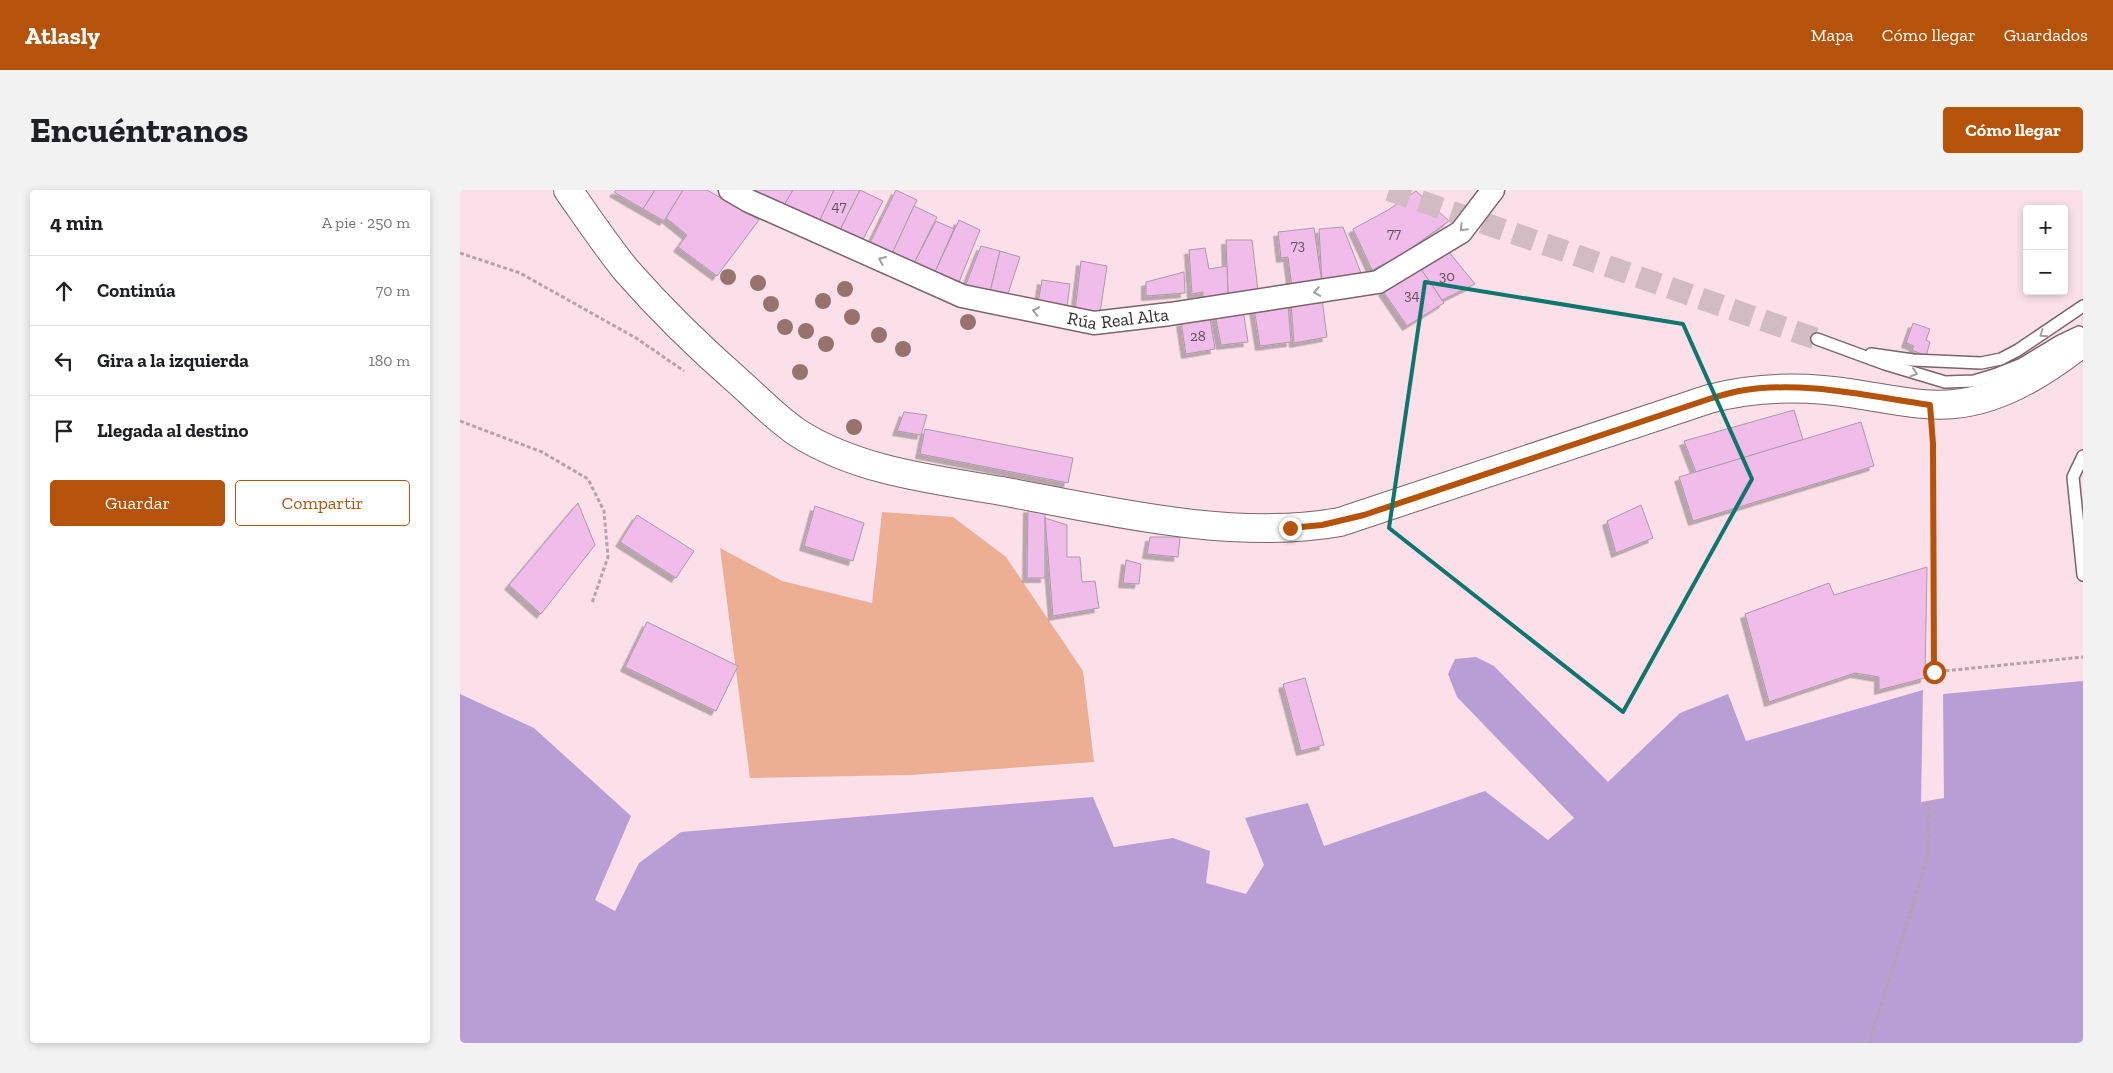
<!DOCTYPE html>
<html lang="es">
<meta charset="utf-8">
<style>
:root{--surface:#fff;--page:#f2f2f2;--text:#202124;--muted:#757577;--line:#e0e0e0;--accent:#b45309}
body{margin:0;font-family:"Zilla Slab",serif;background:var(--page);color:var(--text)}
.controls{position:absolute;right:15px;top:15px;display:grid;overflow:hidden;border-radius:5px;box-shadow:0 2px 8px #0003}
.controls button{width:45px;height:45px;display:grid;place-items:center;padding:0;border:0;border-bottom:1px solid var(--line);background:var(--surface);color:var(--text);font:25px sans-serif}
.stop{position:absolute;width:15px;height:15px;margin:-11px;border:4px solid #b45309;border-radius:50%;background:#fff}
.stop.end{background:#b45309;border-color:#fff;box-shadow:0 1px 5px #0008}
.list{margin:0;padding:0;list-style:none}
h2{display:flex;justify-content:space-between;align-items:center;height:65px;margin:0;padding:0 20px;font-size:21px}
h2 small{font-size:16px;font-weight:400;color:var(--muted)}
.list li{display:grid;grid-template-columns:32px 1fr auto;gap:15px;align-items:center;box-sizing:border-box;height:70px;padding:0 20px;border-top:1px solid var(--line)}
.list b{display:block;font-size:19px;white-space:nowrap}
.list em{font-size:16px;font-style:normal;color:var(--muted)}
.actions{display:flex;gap:10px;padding:15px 20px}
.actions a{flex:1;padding:11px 0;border:1px solid var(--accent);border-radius:5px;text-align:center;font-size:18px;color:var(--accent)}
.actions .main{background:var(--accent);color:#fff}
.icon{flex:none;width:28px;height:28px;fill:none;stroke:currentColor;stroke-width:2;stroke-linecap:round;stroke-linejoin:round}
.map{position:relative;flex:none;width:1623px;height:853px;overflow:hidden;border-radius:5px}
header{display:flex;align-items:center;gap:30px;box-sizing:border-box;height:70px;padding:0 25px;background:var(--accent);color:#fff}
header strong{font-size:24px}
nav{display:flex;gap:28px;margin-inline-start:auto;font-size:18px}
.intro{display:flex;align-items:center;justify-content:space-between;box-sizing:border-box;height:120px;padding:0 30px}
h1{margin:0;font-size:35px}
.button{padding:12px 22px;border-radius:5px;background:var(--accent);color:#fff;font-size:18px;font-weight:700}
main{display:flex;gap:30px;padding:0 30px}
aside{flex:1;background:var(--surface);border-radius:5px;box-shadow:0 2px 8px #0003}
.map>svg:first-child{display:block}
.green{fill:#edaf94}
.water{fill:#b99ed6}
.building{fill:#f0bce9;stroke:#ac99a9;filter:url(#shadow)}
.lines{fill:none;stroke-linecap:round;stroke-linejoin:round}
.minor-tunnel{stroke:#d3bbc3;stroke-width:22;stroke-dasharray:22 11;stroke-linecap:butt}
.service-casing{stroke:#7b646c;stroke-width:14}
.minor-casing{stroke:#7b646c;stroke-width:25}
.tertiary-casing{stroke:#7b646c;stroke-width:30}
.path{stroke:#b7a2a9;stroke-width:3;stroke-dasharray:4 2.5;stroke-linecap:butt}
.service{stroke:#fff;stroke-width:11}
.minor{stroke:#fff;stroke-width:22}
.tertiary{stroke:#fff;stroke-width:28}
.tree{fill:#96746d}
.oneway{stroke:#a39fa0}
.route{stroke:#b45309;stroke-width:6}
.marked{fill:none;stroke:#0f766e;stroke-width:4;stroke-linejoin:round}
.labels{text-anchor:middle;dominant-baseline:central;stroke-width:4;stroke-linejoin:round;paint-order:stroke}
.number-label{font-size:15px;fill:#624e5c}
.street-label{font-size:18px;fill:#33292d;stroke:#fdf2f6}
</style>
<header>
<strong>Atlasly</strong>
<nav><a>Mapa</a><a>Cómo llegar</a><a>Guardados</a></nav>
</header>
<div class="intro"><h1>Encuéntranos</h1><a class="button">Cómo llegar</a></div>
<main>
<aside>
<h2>4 min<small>A pie · 250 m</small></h2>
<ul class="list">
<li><svg class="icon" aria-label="ahead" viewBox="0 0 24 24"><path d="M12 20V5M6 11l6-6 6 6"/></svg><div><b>Continúa</b></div><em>70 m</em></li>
<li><svg class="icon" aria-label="left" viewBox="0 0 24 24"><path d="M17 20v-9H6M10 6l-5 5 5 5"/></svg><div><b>Gira a la izquierda</b></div><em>180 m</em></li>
<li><svg class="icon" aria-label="arrive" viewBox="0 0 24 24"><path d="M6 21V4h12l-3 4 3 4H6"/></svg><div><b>Llegada al destino</b></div></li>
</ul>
<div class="actions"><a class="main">Guardar</a><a>Compartir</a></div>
</aside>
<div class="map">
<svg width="1623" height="853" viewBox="0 0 1623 853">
<defs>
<filter id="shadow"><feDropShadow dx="-4.5" dy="4.5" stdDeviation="0" flood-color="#0004"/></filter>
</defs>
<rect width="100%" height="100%" fill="#fbe0e9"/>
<path class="green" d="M 422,322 L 493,327 L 546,367 L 623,481 L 634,572 L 451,585 L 290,588 L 260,358 L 322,391 L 412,413 Z"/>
<path class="water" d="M 1016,467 L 1034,476 L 1148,592 L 1220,523 L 1268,504 L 1286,551 L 1463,500 L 1461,612 L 1484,608 L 1483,504 L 1623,491 L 1623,853 L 0,853 L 0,504 L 74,538 L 171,626 L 135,710 L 155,721 L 179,673 L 221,642 L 633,607 L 654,657 L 713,648 L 750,661 L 746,693 L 786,704 L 804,675 L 785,628 L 848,613 L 864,656 L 1025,601 L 1088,650 L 1114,628 L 997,507 L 988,484 L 995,469 Z"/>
<g class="building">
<path d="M 156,0 L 195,0 L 183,19 L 154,2 Z"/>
<path d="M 195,0 L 223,0 L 204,31 L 183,19 Z"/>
<path d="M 223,0 L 247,0 L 299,30 L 257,86 L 218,57 L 227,45 L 206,28 Z"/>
<path d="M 282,0 L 333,0 L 323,17 Z"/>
<path d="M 333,0 L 374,0 L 359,32 L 323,17 Z"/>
<path d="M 374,0 L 400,0 L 379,42 L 359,32 Z"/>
<path d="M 400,0 L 423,11 L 401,53 L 379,42 Z"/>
<path d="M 436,0 L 457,10 L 431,66 L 409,55 Z"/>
<path d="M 956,1 L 989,31 L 940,66 L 912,80 L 893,39 L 928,20 Z"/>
<path d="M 454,16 L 477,27 L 452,77 L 431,66 Z"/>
<path d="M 499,30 L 520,40 L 497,97 L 473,86 Z"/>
<path d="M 476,31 L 494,39 L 473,86 L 452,77 Z"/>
<path d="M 883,37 L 901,83 L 862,93 L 859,39 Z"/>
<path d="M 854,38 L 862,93 L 832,97 L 828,67 L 821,68 L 818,42 Z"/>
<path d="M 766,50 L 792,50 L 798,101 L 768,104 Z"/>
<path d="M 521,56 L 540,61 L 529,106 L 504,99 Z"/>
<path d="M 745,58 L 749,79 L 767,76 L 768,104 L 743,107 L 743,102 L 732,104 L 729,60 Z"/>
<path d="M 540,61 L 560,67 L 546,110 L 529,106 Z"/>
<path d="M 989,62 L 1015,94 L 982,110 L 961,79 Z"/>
<path d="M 621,71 L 647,76 L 640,123 L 615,121 Z"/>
<path d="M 961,79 L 984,113 L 947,136 L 923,101 Z"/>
<path d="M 724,82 L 725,103 L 686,106 L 686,92 Z"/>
<path d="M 582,90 L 610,94 L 607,117 L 578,113 Z"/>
<path d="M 862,109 L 867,147 L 834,153 L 831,113 Z"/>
<path d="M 828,114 L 831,152 L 800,156 L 794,118 Z"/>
<path d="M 783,120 L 788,152 L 761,155 L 755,124 Z"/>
<path d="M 750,128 L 755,159 L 726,164 L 721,132 Z"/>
<path d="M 1453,133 L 1470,139 L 1466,150 L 1470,152 L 1466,166 L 1452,160 L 1454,156 L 1446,153 Z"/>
<path d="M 1334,220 L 1343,250 L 1236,282 L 1224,251 Z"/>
<path d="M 444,222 L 467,225 L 461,245 L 437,241 Z"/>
<path d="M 1401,232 L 1414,276 L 1233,331 L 1219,287 Z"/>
<path d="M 465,239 L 613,268 L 608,293 L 460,264 Z"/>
<path d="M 118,313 L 135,355 L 81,424 L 49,395 Z"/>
<path d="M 1181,315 L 1193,348 L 1156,363 L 1147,331 Z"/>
<path d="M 355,316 L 404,333 L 393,371 L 344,356 Z"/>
<path d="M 568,318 L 585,320 L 585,388 L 567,388 Z"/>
<path d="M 177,325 L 234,361 L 216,388 L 160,352 Z"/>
<path d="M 585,328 L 607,335 L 607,367 L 620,367 L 622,392 L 635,391 L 639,418 L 593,426 Z"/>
<path d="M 690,347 L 720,347 L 718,367 L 687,364 Z"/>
<path d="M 666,370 L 681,374 L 679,394 L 663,393 Z"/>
<path d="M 1467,377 L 1465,488 L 1419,500 L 1419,487 L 1395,483 L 1309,512 L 1285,424 L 1369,393 L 1374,405 Z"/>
<path d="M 187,432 L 278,476 L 256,521 L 165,477 Z"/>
<path d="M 845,488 L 864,555 L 841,561 L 823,494 Z"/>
</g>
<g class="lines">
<path class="minor-tunnel" d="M 929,0 L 1357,149"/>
<g class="service-casing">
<g id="service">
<path d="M 1357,149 L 1425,174 L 1485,192 L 1514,191 L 1534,185 L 1562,174 L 1600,151 L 1619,142"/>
<path d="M 1411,164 L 1453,170 L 1521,173 L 1541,169 L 1558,160 L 1623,116"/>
<path d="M 1623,266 L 1613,287 L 1623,385"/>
</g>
</g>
<g class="minor-casing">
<g id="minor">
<path id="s1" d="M 270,0 L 289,11 L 502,106 L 634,133 L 710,124 L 918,92 L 1001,42 L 1033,0"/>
</g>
</g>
<g class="tertiary-casing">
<path id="tertiary" d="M 108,0 C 127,27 145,54 166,80 C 201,120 240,158 280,193 C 299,210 317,229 338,243 C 399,282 478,290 547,302 C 652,322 775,351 880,332 L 1249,209 C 1298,196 1347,196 1396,204 C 1429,209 1462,217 1494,214 C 1542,210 1587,181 1623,152"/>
</g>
<g class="path">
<path d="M 0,63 L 60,83 L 176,148 L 224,181"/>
<path d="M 0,231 L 82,262 L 128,289 L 144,321 L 148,367 L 132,413"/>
<path d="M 1472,240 L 1474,482 L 1623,467"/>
<path d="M 1409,853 L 1468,666 L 1469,611"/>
</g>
<use href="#service" class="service"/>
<use href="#minor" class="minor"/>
<use href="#tertiary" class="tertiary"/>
</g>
<g class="tree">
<circle cx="268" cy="87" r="8"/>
<circle cx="298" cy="93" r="8"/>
<circle cx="385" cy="99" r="8"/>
<circle cx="363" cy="111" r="8"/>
<circle cx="311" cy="114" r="8"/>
<circle cx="392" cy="127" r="8"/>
<circle cx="508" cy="132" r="8"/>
<circle cx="325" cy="137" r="8"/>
<circle cx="346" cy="141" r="8"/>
<circle cx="419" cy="145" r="8"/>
<circle cx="366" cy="154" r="8"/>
<circle cx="443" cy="159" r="8"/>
<circle cx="340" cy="182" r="8"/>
<circle cx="394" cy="237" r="8"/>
</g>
<defs><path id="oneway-chevron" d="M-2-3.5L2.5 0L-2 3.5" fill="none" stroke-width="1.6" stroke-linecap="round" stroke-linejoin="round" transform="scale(1.25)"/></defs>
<g class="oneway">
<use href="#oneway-chevron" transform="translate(1003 38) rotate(133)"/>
<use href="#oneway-chevron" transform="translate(422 70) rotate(-156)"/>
<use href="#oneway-chevron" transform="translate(857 102) rotate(171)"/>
<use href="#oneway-chevron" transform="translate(576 121) rotate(-168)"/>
<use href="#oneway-chevron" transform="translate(1583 144) rotate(145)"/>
<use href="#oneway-chevron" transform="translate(1454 183) rotate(18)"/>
</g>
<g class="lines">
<path class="route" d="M 830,338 L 862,335 L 904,325 L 1249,209 C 1259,206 1269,203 1279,201 C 1342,190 1407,206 1470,215 L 1473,254 L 1474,482"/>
</g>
<path class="marked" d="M 965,92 L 1223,134 L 1292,289 L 1163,522 L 929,338 Z"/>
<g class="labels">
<g class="number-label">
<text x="379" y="16">47</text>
<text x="934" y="43">77</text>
<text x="838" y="55">73</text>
<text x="987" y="86">30</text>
<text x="952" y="105">34</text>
<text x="738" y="146">28</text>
</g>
<g class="street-label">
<text stroke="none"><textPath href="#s1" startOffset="414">Rúa Real Alta</textPath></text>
</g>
</g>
</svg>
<div class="controls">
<button>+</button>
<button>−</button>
</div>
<div class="stop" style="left:1474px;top:482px"></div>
<div class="stop end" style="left:830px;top:338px"></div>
</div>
</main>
